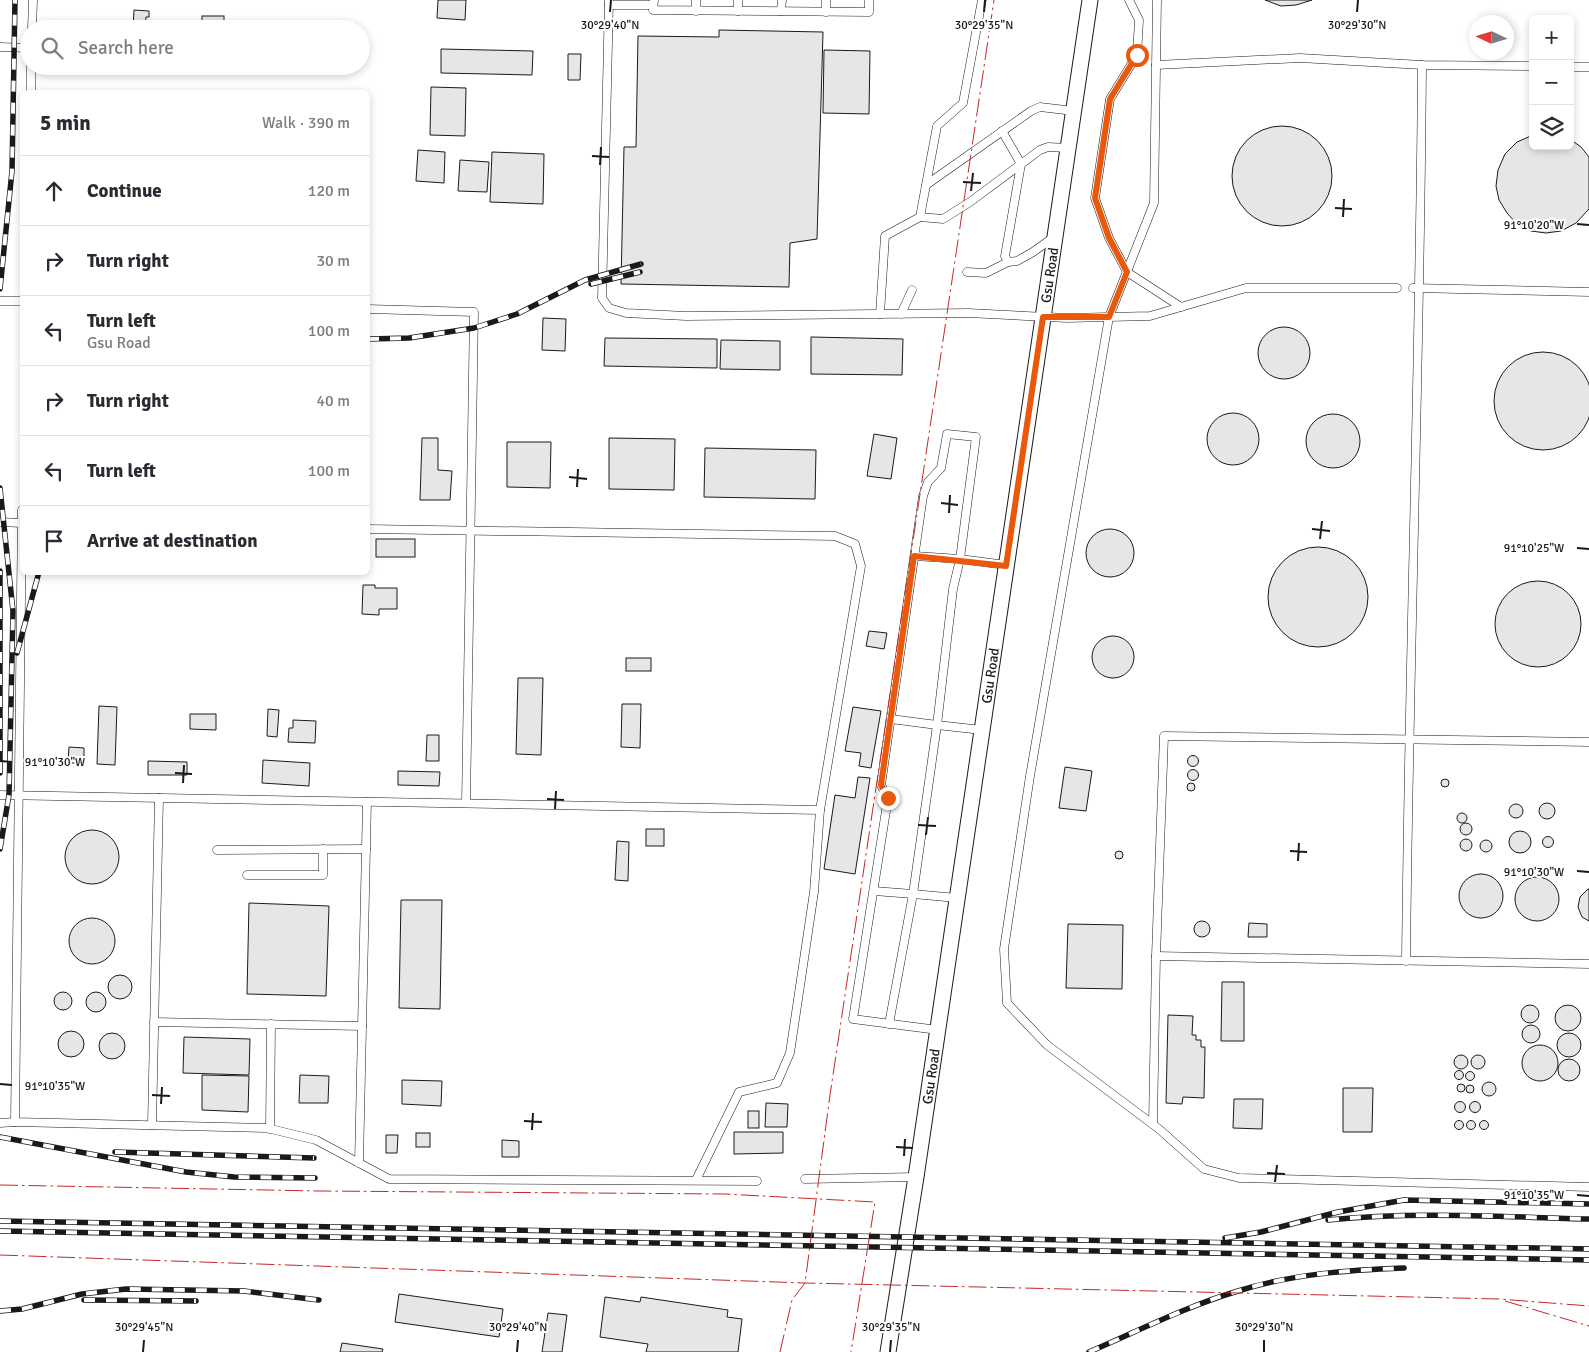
<!DOCTYPE html>
<meta charset="utf-8">
<style>
:root{--surface:#fff;--page:#f2f2f3;--text:#2b2b33;--muted:#7c7c81;--line:#e1e1e2}
body{margin:0;font-family:Signika,sans-serif;background:var(--page);color:var(--text)}
.controls{position:absolute;right:15px;top:15px;display:grid;overflow:hidden;border-radius:8px;box-shadow:0 2px 8px #0003}
.controls button{width:45px;height:45px;display:grid;place-items:center;padding:0;border:0;border-bottom:1px solid var(--line);background:var(--surface);color:var(--text);font:25px sans-serif}
.compass{position:absolute;left:1469px;top:15px;width:45px;height:45px;border-radius:50%;background:var(--surface);box-shadow:0 2px 8px #0003;rotate:274deg}
.stop{position:absolute;width:15px;height:15px;margin:-11px;border:4px solid #ea580c;border-radius:50%;background:#fff}
.stop.end{background:#ea580c;border-color:#fff;box-shadow:0 1px 5px #0008}
.list{margin:0;padding:0;list-style:none}
h2{display:flex;justify-content:space-between;align-items:center;height:65px;margin:0;padding:0 20px;font-size:21px}
h2 small{font-size:16px;font-weight:400;color:var(--muted)}
.list li{display:grid;grid-template-columns:32px 1fr auto;gap:15px;align-items:center;box-sizing:border-box;height:70px;padding:0 20px;border-top:1px solid var(--line)}
.list b{display:block;font-size:19px;white-space:nowrap}
.list p{margin:0;font-size:16px;white-space:nowrap;color:var(--muted)}
.list em{font-size:16px;font-style:normal;color:var(--muted)}
.icon{flex:none;width:28px;height:28px;fill:none;stroke:currentColor;stroke-width:2;stroke-linecap:round;stroke-linejoin:round}
.map{position:relative;flex:none;width:1589px;height:1352px;overflow:hidden}
.search{position:absolute;background:var(--surface);box-shadow:0 2px 8px #0003;left:20px;top:20px;width:350px;height:55px;display:flex;align-items:center;gap:12px;box-sizing:border-box;padding:0 18px;border-radius:28px;color:var(--muted);font-size:19px}
.panel{position:absolute;background:var(--surface);box-shadow:0 2px 8px #0003;left:20px;top:90px;width:350px;height:485px;border-radius:8px}
.map>svg:first-child{display:block}
.building{fill:#e6e6e6;stroke:#1a1a1a}
.lines{fill:none;stroke-linecap:round;stroke-linejoin:round}
.service-casing{stroke:#1a1a1a;stroke-width:9}
.minor-casing{stroke:#1a1a1a;stroke-width:17}
.service{stroke:#fff;stroke-width:8}
.minor{stroke:#fff;stroke-width:15}
.rail-casing{stroke:#1a1a1a;stroke-width:5.5}
.rail{stroke:#fff;stroke-width:4;stroke-dasharray:11;stroke-linecap:butt}
.power{stroke:#c62828;stroke-width:1;stroke-dasharray:18 4 2.5 4;stroke-linecap:butt}
.route{stroke:#ea580c;stroke-width:6}
.ticks{fill:none;stroke:#1a1a1a;stroke-width:2}
.labels{text-anchor:middle;dominant-baseline:central;stroke-width:4;stroke-linejoin:round;paint-order:stroke}
.street-label{font-size:14px;fill:#1a1a1a;stroke:#fff}
.ticks-label{font-size:12px;text-anchor:middle;fill:#1a1a1a;stroke:#fff;stroke-width:4;stroke-linejoin:round;paint-order:stroke}
</style>
<div class="map">
<svg width="1589" height="1352" viewBox="0 0 1589 1352">
<rect width="100%" height="100%" fill="#fff"/>
<g class="building">
<path d="M 438,0 L 466,0 L 465,20 L 437,18 Z"/>
<path d="M 1265,0 L 1312,0 L 1296,5 L 1281,6 Z"/>
<path d="M 134,10 L 149,11 L 149,17 L 146,17 L 145,29 L 133,28 Z"/>
<rect x="202" y="16" width="22" height="13"/>
<path d="M 719,30 L 823,32 L 817,239 L 790,243 L 789,287 L 621,284 L 624,147 L 636,147 L 638,36 L 719,37 Z"/>
<path d="M 441,49 L 533,51 L 532,75 L 441,73 Z"/>
<path d="M 824,50 L 870,51 L 869,114 L 823,113 Z"/>
<path d="M 568,54 L 581,54 L 580,80 L 568,80 Z"/>
<path d="M 431,87 L 466,88 L 465,136 L 430,135 Z"/>
<circle cx="1282" cy="176" r="50"/>
<path d="M 1533,135 L 1533,146 L 1570,146 L 1570,139 L 1581,147 L 1589,157 L 1589,209 L 1576,223 L 1561,231 L 1546,233 L 1531,231 L 1517,224 L 1507,213 L 1499,200 L 1496,186 L 1498,170 L 1505,154 L 1517,142 Z"/>
<path d="M 418,150 L 445,152 L 444,183 L 416,181 Z"/>
<path d="M 492,152 L 544,154 L 543,204 L 490,202 Z"/>
<path d="M 460,160 L 489,162 L 487,192 L 458,191 Z"/>
<path d="M 543,318 L 566,319 L 565,351 L 542,350 Z"/>
<circle cx="1284" cy="353" r="26"/>
<path d="M 811,337 L 903,339 L 902,375 L 811,374 Z"/>
<path d="M 605,338 L 717,339 L 717,368 L 604,366 Z"/>
<path d="M 721,340 L 780,341 L 780,370 L 720,369 Z"/>
<circle cx="1543" cy="401" r="49"/>
<circle cx="1233" cy="439" r="26"/>
<circle cx="1333" cy="441" r="27"/>
<path d="M 874,434 L 897,438 L 891,479 L 867,476 Z"/>
<path d="M 422,438 L 438,438 L 438,470 L 452,471 L 450,500 L 420,500 Z"/>
<path d="M 609,438 L 675,439 L 674,490 L 609,489 Z"/>
<path d="M 507,442 L 551,442 L 550,488 L 507,487 Z"/>
<path d="M 705,448 L 816,450 L 815,499 L 704,497 Z"/>
<circle cx="1110" cy="553" r="24"/>
<rect x="376" y="539" width="39" height="18"/>
<circle cx="1318" cy="597" r="50"/>
<circle cx="1538" cy="624" r="43"/>
<path d="M 363,585 L 375,585 L 375,588 L 397,588 L 397,609 L 379,609 L 379,615 L 362,614 Z"/>
<path d="M 869,631 L 887,633 L 884,649 L 866,646 Z"/>
<circle cx="1113" cy="657" r="21"/>
<rect x="626" y="658" width="25" height="13"/>
<path d="M 518,678 L 543,678 L 541,755 L 516,754 Z"/>
<path d="M 622,704 L 641,704 L 640,748 L 621,747 Z"/>
<path d="M 99,706 L 117,707 L 115,765 L 97,764 Z"/>
<path d="M 853,707 L 881,711 L 871,768 L 859,766 L 861,753 L 845,751 Z"/>
<path d="M 268,709 L 279,710 L 277,737 L 267,736 Z"/>
<path d="M 190,714 L 216,714 L 216,730 L 190,729 Z"/>
<path d="M 293,720 L 316,721 L 315,743 L 288,742 L 289,728 L 293,728 Z"/>
<path d="M 427,735 L 439,735 L 439,761 L 426,761 Z"/>
<path d="M 69,747 L 84,748 L 84,763 L 68,763 Z"/>
<circle cx="1193" cy="761" r="5.5"/>
<path d="M 263,760 L 310,763 L 309,786 L 262,783 Z"/>
<path d="M 148,761 L 187,762 L 187,775 L 148,775 Z"/>
<path d="M 1065,767 L 1092,771 L 1086,811 L 1059,808 Z"/>
<circle cx="1193" cy="775" r="5.5"/>
<path d="M 398,771 L 440,772 L 439,786 L 398,785 Z"/>
<path d="M 858,777 L 870,778 L 855,874 L 824,869 L 835,795 L 855,798 Z"/>
<circle cx="1445" cy="783" r="4"/>
<circle cx="1191" cy="787" r="4"/>
<circle cx="1547" cy="811" r="8"/>
<circle cx="1516" cy="811" r="7"/>
<circle cx="1462" cy="818" r="5"/>
<circle cx="1466" cy="829" r="6"/>
<rect x="646" y="829" width="18" height="17"/>
<circle cx="92" cy="857" r="27"/>
<circle cx="1520" cy="842" r="11"/>
<circle cx="1548" cy="842" r="5.5"/>
<circle cx="1466" cy="845" r="6"/>
<circle cx="1486" cy="846" r="6"/>
<path d="M 617,841 L 629,842 L 628,881 L 615,880 Z"/>
<circle cx="1119" cy="855" r="4"/>
<circle cx="1481" cy="896" r="22"/>
<circle cx="1537" cy="899" r="22"/>
<path d="M 1588,889 L 1589,889 L 1589,921 L 1582,917 L 1578,907 L 1580,897 Z"/>
<path d="M 401,900 L 442,900 L 440,1009 L 399,1008 Z"/>
<path d="M 249,903 L 329,906 L 326,996 L 247,994 Z"/>
<circle cx="92" cy="941" r="23"/>
<circle cx="1202" cy="929" r="8"/>
<path d="M 1249,923 L 1267,924 L 1267,937 L 1248,937 Z"/>
<path d="M 1068,924 L 1123,925 L 1122,989 L 1066,988 Z"/>
<circle cx="120" cy="987" r="12"/>
<path d="M 1222,982 L 1244,982 L 1244,1041 L 1221,1041 Z"/>
<circle cx="63" cy="1001" r="9"/>
<circle cx="96" cy="1002" r="10"/>
<circle cx="1568" cy="1018" r="13"/>
<circle cx="1530" cy="1014" r="9"/>
<path d="M 1168,1015 L 1193,1016 L 1192,1035 L 1196,1035 L 1196,1040 L 1201,1040 L 1201,1047 L 1205,1047 L 1204,1098 L 1183,1097 L 1182,1104 L 1166,1103 Z"/>
<circle cx="1531" cy="1034" r="9"/>
<circle cx="71" cy="1044" r="13"/>
<circle cx="112" cy="1046" r="13"/>
<circle cx="1569" cy="1045" r="12"/>
<path d="M 184,1037 L 250,1039 L 249,1075 L 183,1073 Z"/>
<circle cx="1540" cy="1063" r="18"/>
<circle cx="1478" cy="1062" r="7"/>
<circle cx="1461" cy="1062" r="7"/>
<circle cx="1569" cy="1070" r="11"/>
<circle cx="1459" cy="1075" r="4.5"/>
<circle cx="1470" cy="1076" r="4.5"/>
<path d="M 202,1075 L 249,1076 L 248,1112 L 202,1110 Z"/>
<path d="M 300,1075 L 329,1076 L 328,1103 L 299,1103 Z"/>
<path d="M 402,1080 L 442,1081 L 441,1106 L 402,1104 Z"/>
<circle cx="1489" cy="1089" r="7"/>
<circle cx="1461" cy="1088" r="4"/>
<circle cx="1470" cy="1089" r="4"/>
<path d="M 1343,1088 L 1373,1088 L 1372,1132 L 1343,1132 Z"/>
<path d="M 1234,1099 L 1263,1099 L 1262,1129 L 1233,1128 Z"/>
<circle cx="1475" cy="1107" r="5.5"/>
<circle cx="1460" cy="1107" r="5.5"/>
<path d="M 766,1103 L 788,1104 L 787,1127 L 765,1127 Z"/>
<rect x="748" y="1111" width="11" height="17"/>
<circle cx="1484" cy="1125" r="4.5"/>
<circle cx="1471" cy="1125" r="4.5"/>
<circle cx="1459" cy="1125" r="4.5"/>
<path d="M 734,1132 L 783,1132 L 783,1153 L 734,1154 Z"/>
<rect x="416" y="1133" width="14" height="14"/>
<path d="M 386,1135 L 398,1135 L 397,1153 L 386,1153 Z"/>
<path d="M 502,1140 L 519,1141 L 519,1157 L 502,1157 Z"/>
<path d="M 399,1294 L 503,1309 L 499,1337 L 395,1322 Z"/>
<path d="M 605,1297 L 640,1302 L 641,1297 L 728,1310 L 727,1317 L 742,1319 L 738,1352 L 646,1352 L 648,1344 L 600,1337 Z"/>
<path d="M 548,1313 L 567,1315 L 562,1352 L 542,1352 Z"/>
<path d="M 342,1343 L 383,1349 L 382,1352 L 340,1352 Z"/>
</g>
<g class="lines">
<g class="service-casing">
<g id="service">
<path d="M 609,0 L 602,298 L 609,308 L 626,313 L 686,316 L 968,313 L 1067,318 L 1150,316 L 1246,288 L 1397,288"/>
<path d="M 654,0 L 653,10 L 869,12 L 869,0"/>
<path d="M 826,0 L 826,12"/>
<path d="M 1129,0 L 1139,20 L 1137,55 L 1110,99 L 1095,198 L 1109,238 L 1127,272 L 1181,307"/>
<path d="M 1157,0 L 1154,203 L 1109,317 L 1030,776 L 1004,949 L 1007,1003 L 1047,1045 L 1159,1129 L 1204,1169 L 1239,1178 L 1589,1187"/>
<path d="M 609,5 L 653,5"/>
<path d="M 696,11 L 696,0"/>
<path d="M 738,11 L 738,0"/>
<path d="M 781,11 L 782,0"/>
<path d="M 32,29 L 33,0"/>
<path d="M 0,47 L 29,48"/>
<path d="M 1156,65 L 1300,58 L 1422,65 L 1533,66"/>
<path d="M 1570,67 L 1589,67"/>
<path d="M 31,92 L 31,66"/>
<path d="M 1002,131 L 1021,164 L 1005,256 L 1008,262 L 1017,261 L 1033,252 L 1054,237"/>
<path d="M 926,185 L 1031,111 L 1040,107 L 1074,111"/>
<path d="M 920,217 L 943,219 L 970,202 L 1040,150 L 1048,147 L 1068,148"/>
<path d="M 967,272 L 986,273 L 1008,262"/>
<path d="M 1413,288 L 1589,292"/>
<path d="M 0,301 L 22,301"/>
<path d="M 368,309 L 474,312 L 466,803"/>
<path d="M 880,314 L 885,236 L 920,217 L 937,126 L 963,103 L 982,0"/>
<path d="M 901,314 L 912,290"/>
<path d="M 22,510 L 15,1122 L 267,1128 L 316,1140 L 389,1179 L 757,1181"/>
<path d="M 0,522 L 22,523"/>
<path d="M 368,529 L 835,536 L 855,544 L 861,566 L 820,810 L 814,892 L 790,1053 L 777,1083 L 739,1092 L 696,1180"/>
<path d="M 891,719 L 937,725 L 953,589 L 960,559 L 915,556"/>
<path d="M 0,795 L 820,810"/>
<path d="M 217,850 L 366,849"/>
<path d="M 247,875 L 323,875 L 323,849"/>
<path d="M 874,891 L 913,894 L 937,725 L 982,730"/>
<path d="M 1156,956 L 1164,736 L 1589,742"/>
<path d="M 1406,961 C 1409,662 1420,363 1422,65"/>
<path d="M 154,1022 L 362,1026"/>
<path d="M 889,1024 L 913,894 L 957,898"/>
<path d="M 938,1030 L 853,1019 L 888,798 L 881,785 L 923,496 L 928,482 L 941,468 L 947,434 L 976,437 L 960,559 L 1006,565"/>
<path d="M 0,1123 L 15,1122"/>
<path d="M 1153,1124 L 1156,956 L 1589,964"/>
<path d="M 152,1125 L 159,798"/>
<path d="M 270,1129 L 271,1024"/>
<path d="M 359,1163 L 367,802"/>
<path d="M 805,1179 L 916,1177"/>
</g>
</g>
<g class="minor-casing">
<g id="minor">
<path id="s1" d="M 888,1352 L 916,1177 L 1090,0"/>
</g>
</g>
<use href="#service" class="service"/>
<use href="#minor" class="minor"/>
<g class="rail-casing">
<g id="rail">
<path d="M 591,284 L 640,272"/>
<path d="M 0,289 L 12,171 L 15,0"/>
<path d="M 368,339 L 409,338 L 474,328 L 517,314 L 585,280 L 641,264"/>
<path d="M 0,488 L 13,611 L 9,795 L 0,849"/>
<path d="M 17,653 L 39,572"/>
<path d="M 0,773 L 0,571"/>
<path d="M 0,1137 L 186,1172 L 234,1177 L 315,1178"/>
<path d="M 115,1152 L 314,1158"/>
<path d="M 1328,1220 C 1415,1211 1502,1217 1589,1219"/>
<path d="M 0,1221 L 1589,1249"/>
<path d="M 0,1231 L 1589,1260"/>
<path d="M 1225,1238 L 1261,1232 L 1338,1212 L 1404,1200 L 1589,1204"/>
<path d="M 84,1300 L 196,1301"/>
<path d="M 0,1311 L 22,1309 L 82,1294 L 126,1289 L 244,1291 L 319,1300"/>
<path d="M 1089,1352 C 1138,1331 1187,1306 1238,1291 C 1292,1274 1348,1270 1404,1268"/>
</g>
</g>
<use href="#rail" class="rail"/>
<g class="power">
<path d="M 0,1185 L 319,1191 L 725,1194 L 875,1202 L 851,1352"/>
<path d="M 0,1255 L 805,1283 L 1499,1299 L 1589,1306"/>
<path d="M 1505,1301 L 1589,1326"/>
<path d="M 780,1352 L 792,1300 L 805,1283 L 830,1095 L 994,0"/>
</g>
</g>
<g class="lines">
<path class="route" d="M 888,798 L 881,785 L 914,556 L 1006,566 L 1043,317 L 1109,317 L 1127,272 L 1109,238 L 1095,198 L 1110,99 L 1137,55"/>
</g>
<path class="ticks" d="M 610,12 L 611,0M 984,12 L 985,0M 1357,12 L 1358,0M 592,156 L 609,157M 600,165 L 601,147M 963,182 L 981,183M 971,191 L 973,173M 1335,208 L 1352,209M 1343,217 L 1344,199M 1577,224 L 1589,225M 569,477 L 587,479M 577,487 L 578,469M 941,503 L 958,505M 949,513 L 950,495M 1312,529 L 1330,531M 1320,539 L 1322,521M 1577,548 L 1589,549M 0,761 L 12,762M 175,773 L 192,774M 183,783 L 184,765M 547,799 L 564,800M 555,809 L 556,791M 918,825 L 936,826M 926,835 L 928,817M 1290,851 L 1307,852M 1298,861 L 1299,843M 1577,871 L 1589,872M 0,1084 L 12,1085M 152,1095 L 170,1096M 161,1104 L 162,1087M 524,1121 L 542,1122M 532,1130 L 533,1113M 896,1147 L 913,1148M 904,1156 L 905,1139M 1267,1173 L 1285,1174M 1275,1182 L 1277,1165M 1577,1195 L 1589,1196M 143,1352 L 144,1340M 517,1352 L 518,1340M 890,1352 L 891,1340M 1264,1352 L 1264,1340"/>
<g class="labels">
<g class="street-label">
<text stroke="none"><textPath href="#s1" startOffset="1089">Gsu Road</textPath></text>
<text stroke="none"><textPath href="#s1" startOffset="684">Gsu Road</textPath></text>
<text stroke="none"><textPath href="#s1" startOffset="279">Gsu Road</textPath></text>
</g>
</g>
<g class="ticks-label">
<text x="610" y="29">30°29'40"N</text>
<text x="984" y="29">30°29'35"N</text>
<text x="1357" y="29">30°29'30"N</text>
<text x="1534" y="229">91°10'20"W</text>
<text x="1534" y="552">91°10'25"W</text>
<text x="55" y="766">91°10'30"W</text>
<text x="1534" y="876">91°10'30"W</text>
<text x="55" y="1090">91°10'35"W</text>
<text x="1534" y="1199">91°10'35"W</text>
<text x="144" y="1331">30°29'45"N</text>
<text x="518" y="1331">30°29'40"N</text>
<text x="891" y="1331">30°29'35"N</text>
<text x="1264" y="1331">30°29'30"N</text>
</g>
</svg>
<div class="controls">
<button>+</button>
<button>−</button>
<button><svg class="icon" aria-label="layers" viewBox="0 0 24 24"><path d="M12 4l9 5-9 5-9-5zM3 14l9 5 9-5"/></svg></button>
</div>
<svg class="compass" viewBox="-18 -18 36 36"><path d="M0-13l5 13h-10z" fill="#e53935"/><path d="M0 13l5-13h-10z" fill="#7c7c81"/></svg>
<div class="stop" style="left:1137px;top:55px"></div>
<div class="stop end" style="left:888px;top:798px"></div>
<div class="search"><svg class="icon" aria-label="search" viewBox="0 0 24 24"><circle cx="10" cy="10" r="6"/><path d="M15 15l6 6"/></svg>Search here</div>
<section class="panel">
<h2>5 min<small>Walk · 390 m</small></h2>
<ul class="list">
<li><svg class="icon" aria-label="ahead" viewBox="0 0 24 24"><path d="M12 20V5M6 11l6-6 6 6"/></svg><div><b>Continue</b></div><em>120 m</em></li>
<li><svg class="icon" aria-label="right" viewBox="0 0 24 24"><path d="M7 20v-9h11M14 6l5 5-5 5"/></svg><div><b>Turn right</b></div><em>30 m</em></li>
<li><svg class="icon" aria-label="left" viewBox="0 0 24 24"><path d="M17 20v-9H6M10 6l-5 5 5 5"/></svg><div><b>Turn left</b><p>Gsu Road</p></div><em>100 m</em></li>
<li><svg class="icon" aria-label="right" viewBox="0 0 24 24"><path d="M7 20v-9h11M14 6l5 5-5 5"/></svg><div><b>Turn right</b></div><em>40 m</em></li>
<li><svg class="icon" aria-label="left" viewBox="0 0 24 24"><path d="M17 20v-9H6M10 6l-5 5 5 5"/></svg><div><b>Turn left</b></div><em>100 m</em></li>
<li><svg class="icon" aria-label="arrive" viewBox="0 0 24 24"><path d="M6 21V4h12l-3 4 3 4H6"/></svg><div><b>Arrive at destination</b></div></li>
</ul>
</section>
</div>
